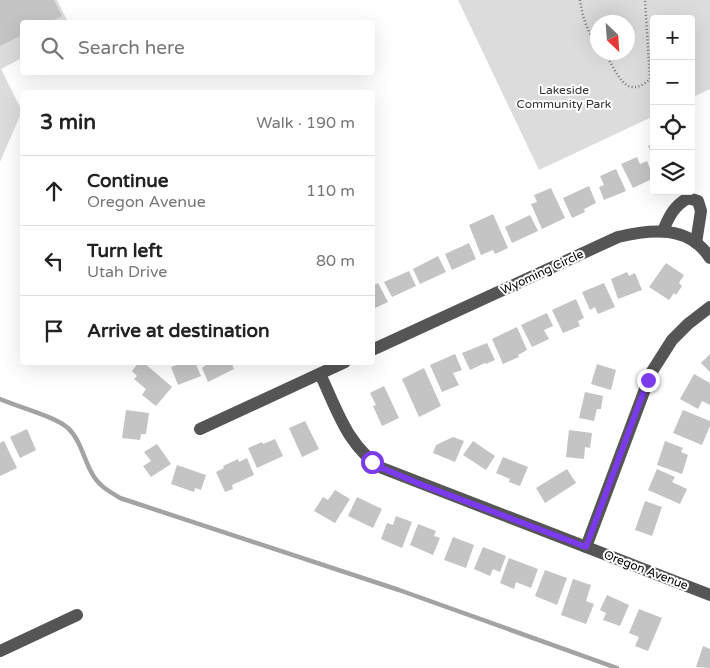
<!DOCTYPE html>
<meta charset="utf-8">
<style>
:root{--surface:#fff;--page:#f6f6f6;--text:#222;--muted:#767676;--line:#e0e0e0}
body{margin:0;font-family:"Varela Round",sans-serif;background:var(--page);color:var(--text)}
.controls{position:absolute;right:15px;top:15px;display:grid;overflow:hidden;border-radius:5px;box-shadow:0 5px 20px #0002}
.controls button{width:45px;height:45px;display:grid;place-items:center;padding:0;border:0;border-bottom:1px solid var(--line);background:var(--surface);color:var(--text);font:25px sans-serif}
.compass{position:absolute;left:590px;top:15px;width:45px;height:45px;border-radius:50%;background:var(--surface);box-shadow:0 5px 20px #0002;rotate:155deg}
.stop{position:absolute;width:15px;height:15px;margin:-11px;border:4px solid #7c3aed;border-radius:50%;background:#fff}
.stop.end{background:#7c3aed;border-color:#fff;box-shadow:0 1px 5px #0008}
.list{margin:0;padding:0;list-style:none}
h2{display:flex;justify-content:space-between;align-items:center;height:65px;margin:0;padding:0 20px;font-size:21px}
h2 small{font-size:16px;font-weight:400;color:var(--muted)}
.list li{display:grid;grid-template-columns:32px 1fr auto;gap:15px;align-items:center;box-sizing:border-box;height:70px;padding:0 20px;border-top:1px solid var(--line)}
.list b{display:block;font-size:19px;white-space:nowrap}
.list p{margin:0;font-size:16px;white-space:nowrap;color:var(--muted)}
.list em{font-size:16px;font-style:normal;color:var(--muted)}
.icon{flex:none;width:28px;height:28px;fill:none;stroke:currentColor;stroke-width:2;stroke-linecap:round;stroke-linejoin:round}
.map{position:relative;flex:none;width:710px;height:668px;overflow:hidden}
.search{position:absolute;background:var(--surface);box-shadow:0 5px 20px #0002;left:20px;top:20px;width:355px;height:55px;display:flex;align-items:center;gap:12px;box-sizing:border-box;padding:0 18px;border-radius:5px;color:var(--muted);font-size:19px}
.panel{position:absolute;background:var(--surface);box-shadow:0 5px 20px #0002;left:20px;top:90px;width:355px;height:275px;border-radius:5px}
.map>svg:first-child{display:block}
.green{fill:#dcdcdc;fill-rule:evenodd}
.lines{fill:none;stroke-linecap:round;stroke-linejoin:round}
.stream{stroke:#a3a3a3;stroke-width:4.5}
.building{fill:#c4c4c4}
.path{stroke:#777;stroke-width:2.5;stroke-dasharray:1 2.5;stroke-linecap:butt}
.minor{stroke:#555;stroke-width:12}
.route{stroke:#7c3aed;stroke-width:6}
.labels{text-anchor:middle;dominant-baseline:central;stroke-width:4;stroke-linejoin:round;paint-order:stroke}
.park-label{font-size:12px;fill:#333;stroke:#fff}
.street-label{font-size:12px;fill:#000;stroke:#fff}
</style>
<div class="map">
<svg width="710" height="668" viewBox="0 0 710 668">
<rect width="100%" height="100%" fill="#fff"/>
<g class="green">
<path d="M 0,0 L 57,0 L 68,22 L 22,22 L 22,58 L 1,69 L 22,111 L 0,162 Z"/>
<path d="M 458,0 L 710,0 L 710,89 L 691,98 L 691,19 L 654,19 L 654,116 L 539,170 ZM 628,22 L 628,52 L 598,52 L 598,22 Z"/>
</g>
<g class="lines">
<path class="stream" d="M 0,399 C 18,407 54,416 68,428 C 84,443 85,471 101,485 C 106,490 114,494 120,498 L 399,590 L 617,668"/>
</g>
<g class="building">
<path d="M 0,0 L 54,0 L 62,16 L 49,22 L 22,22 L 22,35 L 0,46 Z"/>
<path d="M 654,143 L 654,158 L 648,146 Z"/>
<path d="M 637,157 L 640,164 L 647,161 L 654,178 L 633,188 L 621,164 Z"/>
<path d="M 616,169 L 626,191 L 604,200 L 599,187 L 604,185 L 600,176 Z"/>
<path d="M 589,186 L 596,203 L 584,209 L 585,212 L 572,218 L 563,198 Z"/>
<path d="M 551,188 L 565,218 L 542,229 L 531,204 L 537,202 L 534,195 Z"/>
<path d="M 493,214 L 508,248 L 495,254 L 493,250 L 481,255 L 469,225 Z"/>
<path d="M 530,215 L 538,231 L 512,243 L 505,227 Z"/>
<path d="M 469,243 L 476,259 L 452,270 L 445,254 Z"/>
<path d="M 438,256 L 446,272 L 420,284 L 413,269 Z"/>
<path d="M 666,263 L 684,275 L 679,283 L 682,286 L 676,295 L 674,293 L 669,300 L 649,287 Z"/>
<path d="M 409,271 L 416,286 L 392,297 L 384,282 Z"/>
<path d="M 627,272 L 629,276 L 635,273 L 642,290 L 618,299 L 611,279 Z"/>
<path d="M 378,283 L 388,302 L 373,309 L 372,286 Z"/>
<path d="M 604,283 L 615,307 L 598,314 L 595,307 L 590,310 L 582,292 Z"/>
<path d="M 576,299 L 584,318 L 578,321 L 580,326 L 563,333 L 552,310 Z"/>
<path d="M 547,313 L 553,326 L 544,330 L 549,339 L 532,347 L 521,325 Z"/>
<path d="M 517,327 L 527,350 L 518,355 L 519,357 L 503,364 L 492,339 Z"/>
<path d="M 487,343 L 495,360 L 486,364 L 485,363 L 470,370 L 462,353 Z"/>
<path d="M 455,354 L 462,370 L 453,373 L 459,385 L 442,392 L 430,365 Z"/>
<path d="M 710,354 L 710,372 L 701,363 Z"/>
<path d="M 139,362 L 143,362 L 172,387 L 156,406 L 142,395 L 146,389 L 134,379 L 137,376 L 132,371 Z"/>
<path d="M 176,362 L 195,362 L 201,376 L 178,385 L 171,367 L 177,365 Z"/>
<path d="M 210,362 L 231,362 L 234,369 L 208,382 L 202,368 Z"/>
<path d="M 597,364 L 616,370 L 611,390 L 591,384 Z"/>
<path d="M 424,368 L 441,406 L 419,417 L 402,379 Z"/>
<path d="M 694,374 L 710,383 L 710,405 L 702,401 L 698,409 L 680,399 Z"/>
<path d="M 384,386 L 399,418 L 382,426 L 373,406 L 376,405 L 370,393 Z"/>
<path d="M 585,392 L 603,396 L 601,409 L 597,409 L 594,421 L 579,418 Z"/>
<path d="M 126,410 L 149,413 L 146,434 L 141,434 L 140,440 L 122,438 Z"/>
<path d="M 683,410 L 710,421 L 710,426 L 702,445 L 673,433 Z"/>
<path d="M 305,421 L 319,449 L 302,457 L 289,428 Z"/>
<path d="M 27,429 L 36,450 L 20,458 L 10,437 Z"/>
<path d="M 569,430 L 592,433 L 590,448 L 585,447 L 584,459 L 566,457 Z"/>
<path d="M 453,437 L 464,441 L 455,462 L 433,453 L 436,445 Z"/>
<path d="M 275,439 L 283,456 L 257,468 L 248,448 L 262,442 L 263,444 Z"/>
<path d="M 4,441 L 17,468 L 0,476 L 0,443 Z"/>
<path d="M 473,441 L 495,456 L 486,470 L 463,455 Z"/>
<path d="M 665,441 L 683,448 L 681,452 L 688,455 L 682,474 L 657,465 Z"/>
<path d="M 157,444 L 171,464 L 151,477 L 143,466 L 151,461 L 144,452 Z"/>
<path d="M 503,457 L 528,467 L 520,486 L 509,482 L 510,479 L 496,473 Z"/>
<path d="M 247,458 L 254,475 L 232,485 L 233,489 L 225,492 L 216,472 L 224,468 L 223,466 L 238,459 L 239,462 Z"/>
<path d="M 177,465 L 206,475 L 201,490 L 195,488 L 194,492 L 171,484 Z"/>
<path d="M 567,469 L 576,483 L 545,503 L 536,488 Z"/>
<path d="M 657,469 L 675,477 L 672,482 L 687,489 L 680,504 L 648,490 Z"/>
<path d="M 335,490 L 350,499 L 335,523 L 314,511 L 323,497 L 328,500 Z"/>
<path d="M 357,497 L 382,509 L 373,528 L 348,516 Z"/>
<path d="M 645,501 L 662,507 L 652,536 L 635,530 Z"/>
<path d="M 396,516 L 412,522 L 402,548 L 381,539 L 387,523 L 393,525 Z"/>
<path d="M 418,524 L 436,531 L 434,536 L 440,538 L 433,555 L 410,545 Z"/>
<path d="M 453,537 L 474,545 L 466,568 L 444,560 Z"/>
<path d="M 483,547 L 506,556 L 500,572 L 493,569 L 490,576 L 474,569 Z"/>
<path d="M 509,558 L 538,569 L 531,588 L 516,582 L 514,589 L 500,583 Z"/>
<path d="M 545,570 L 567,578 L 557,605 L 535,596 Z"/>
<path d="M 573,579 L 591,585 L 586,601 L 594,604 L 586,624 L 561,615 Z"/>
<path d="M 607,595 L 629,605 L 620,626 L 603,620 L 606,613 L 600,610 Z"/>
<path d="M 639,609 L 662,618 L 648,651 L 635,646 L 639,637 L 629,633 Z"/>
<path d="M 703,646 L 710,649 L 710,668 L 696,667 Z"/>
</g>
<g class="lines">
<g class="path">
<path d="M 580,0 C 582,15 587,33 598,45"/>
<path d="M 604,52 C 617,71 625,102 650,79 L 645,0"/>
</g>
<g class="minor">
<path d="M 663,231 C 669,216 674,206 688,198 L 698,201 L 701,211 L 696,243"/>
<path d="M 372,350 L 618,237 C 651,229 689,225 710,258"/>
<path d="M 320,374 C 337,409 347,446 382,468 L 710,595"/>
<path d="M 200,429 L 345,362"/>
<path d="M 586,547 L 651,373 L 672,340 L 688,324 L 710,307"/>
<path d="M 0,651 L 77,615"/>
</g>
</g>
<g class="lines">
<path class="route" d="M 372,462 L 382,468 L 420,484 L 586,547 L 648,380"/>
</g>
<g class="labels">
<g class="park-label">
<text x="564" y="90">Lakeside<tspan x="564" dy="14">Community Park</tspan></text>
</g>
<g class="street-label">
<text transform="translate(542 272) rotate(-25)">Wyoming Circle</text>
<text transform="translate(646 570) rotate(21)">Oregon Avenue</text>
</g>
</g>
</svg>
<div class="controls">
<button>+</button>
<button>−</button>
<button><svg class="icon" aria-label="locate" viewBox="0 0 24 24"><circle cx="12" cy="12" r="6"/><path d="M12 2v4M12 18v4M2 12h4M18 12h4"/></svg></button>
<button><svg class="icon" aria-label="layers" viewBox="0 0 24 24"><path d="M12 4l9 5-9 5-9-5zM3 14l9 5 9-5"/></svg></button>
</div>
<svg class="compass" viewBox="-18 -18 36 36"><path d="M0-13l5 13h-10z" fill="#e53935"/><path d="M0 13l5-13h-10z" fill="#767676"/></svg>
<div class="stop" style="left:372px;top:462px"></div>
<div class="stop end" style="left:648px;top:380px"></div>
<div class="search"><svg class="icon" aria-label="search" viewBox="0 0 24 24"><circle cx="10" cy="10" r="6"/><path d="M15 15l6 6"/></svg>Search here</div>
<section class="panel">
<h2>3 min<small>Walk · 190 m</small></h2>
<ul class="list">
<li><svg class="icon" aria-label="ahead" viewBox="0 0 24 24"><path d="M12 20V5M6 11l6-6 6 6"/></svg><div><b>Continue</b><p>Oregon Avenue</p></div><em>110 m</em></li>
<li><svg class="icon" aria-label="left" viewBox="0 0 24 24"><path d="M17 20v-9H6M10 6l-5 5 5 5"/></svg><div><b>Turn left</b><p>Utah Drive</p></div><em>80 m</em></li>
<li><svg class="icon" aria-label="arrive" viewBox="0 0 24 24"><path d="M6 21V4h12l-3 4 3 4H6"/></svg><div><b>Arrive at destination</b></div></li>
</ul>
</section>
</div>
